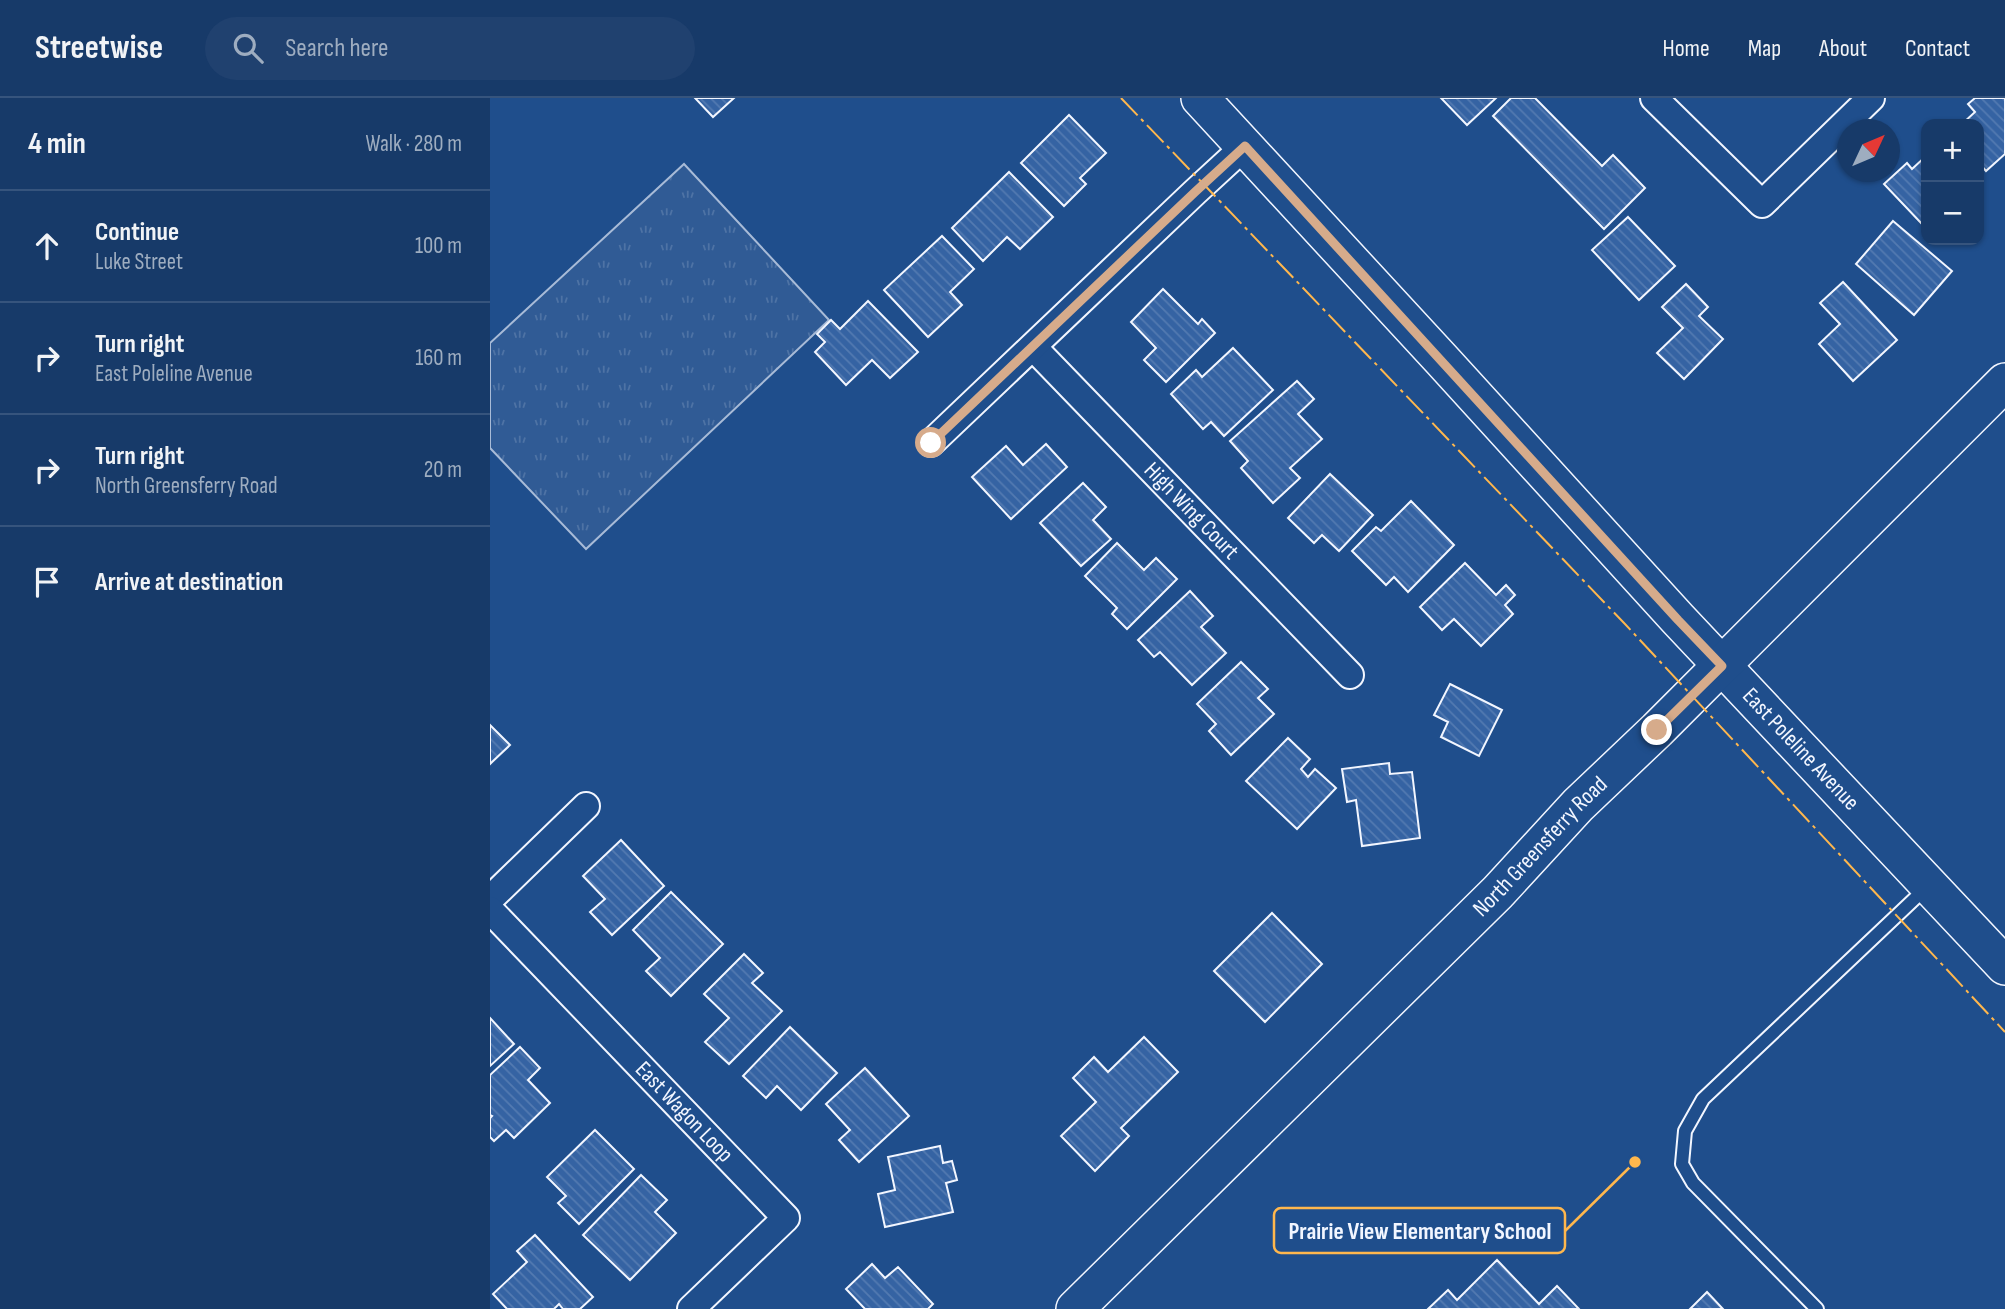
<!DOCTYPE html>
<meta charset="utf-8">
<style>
:root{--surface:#173a69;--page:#20416f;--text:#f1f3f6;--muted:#9eadc0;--line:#36547d}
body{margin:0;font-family:"Sofia Sans Condensed",sans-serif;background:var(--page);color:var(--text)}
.controls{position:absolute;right:21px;top:21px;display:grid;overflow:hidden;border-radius:14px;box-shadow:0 2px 5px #0004}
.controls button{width:63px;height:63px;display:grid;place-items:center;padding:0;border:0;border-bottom:2px solid var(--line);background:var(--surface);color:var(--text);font:35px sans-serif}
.compass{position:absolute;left:1347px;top:21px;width:63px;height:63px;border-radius:50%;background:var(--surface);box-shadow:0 2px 5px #0004;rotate:46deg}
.stop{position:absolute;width:21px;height:21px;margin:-16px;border:5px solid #d6ab8b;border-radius:50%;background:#fff}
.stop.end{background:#d6ab8b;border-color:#fff;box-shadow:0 2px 7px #0008}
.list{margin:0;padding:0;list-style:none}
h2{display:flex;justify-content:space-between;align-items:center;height:91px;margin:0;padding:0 28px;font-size:30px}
h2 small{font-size:23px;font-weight:400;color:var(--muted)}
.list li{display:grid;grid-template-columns:46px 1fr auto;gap:21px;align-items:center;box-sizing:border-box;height:112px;padding:0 28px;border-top:2px solid var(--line)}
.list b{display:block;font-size:26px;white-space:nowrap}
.list p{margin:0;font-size:23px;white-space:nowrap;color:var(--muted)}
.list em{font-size:23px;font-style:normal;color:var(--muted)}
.icon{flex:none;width:38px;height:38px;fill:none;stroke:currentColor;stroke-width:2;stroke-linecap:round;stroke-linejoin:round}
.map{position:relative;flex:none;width:1515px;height:1211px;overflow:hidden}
header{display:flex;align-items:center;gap:42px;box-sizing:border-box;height:98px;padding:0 35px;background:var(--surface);border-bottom:2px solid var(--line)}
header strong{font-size:33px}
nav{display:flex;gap:38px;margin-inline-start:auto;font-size:24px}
.search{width:490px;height:63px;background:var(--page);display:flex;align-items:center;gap:18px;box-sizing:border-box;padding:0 24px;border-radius:38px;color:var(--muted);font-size:26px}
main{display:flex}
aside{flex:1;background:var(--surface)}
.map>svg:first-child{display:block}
.grass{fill:url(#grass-tufts);stroke:#a8bbd7;stroke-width:2}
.building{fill:url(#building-back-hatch);stroke:#f2f6ff;stroke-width:2}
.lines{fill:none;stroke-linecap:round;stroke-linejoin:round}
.service-casing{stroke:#f2f6ff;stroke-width:16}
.minor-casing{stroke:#f2f6ff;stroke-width:30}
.secondary-casing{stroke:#f2f6ff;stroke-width:40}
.service{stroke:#1f4e8c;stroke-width:12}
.minor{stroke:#1f4e8c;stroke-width:26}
.secondary{stroke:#1f4e8c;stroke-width:37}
.power{stroke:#ffb74d;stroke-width:2;stroke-dasharray:24 5 3.5 5;stroke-linecap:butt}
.route{stroke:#d6ab8b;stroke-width:9}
.labels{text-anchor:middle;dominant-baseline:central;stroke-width:5;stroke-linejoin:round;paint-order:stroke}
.street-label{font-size:23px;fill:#f2f6ff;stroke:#1f4e8c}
.leader{fill:none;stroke:#ffb74d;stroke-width:2.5}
.callout-dot{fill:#ffb74d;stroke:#1f4e8c;stroke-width:2.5}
.callout{fill:#1f4e8c;stroke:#ffb74d;stroke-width:2.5}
.callout-label{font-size:24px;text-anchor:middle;font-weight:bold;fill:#f2f6ff}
</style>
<header>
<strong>Streetwise</strong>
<div class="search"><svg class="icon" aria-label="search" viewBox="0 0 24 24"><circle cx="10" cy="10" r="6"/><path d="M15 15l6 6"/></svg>Search here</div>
<nav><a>Home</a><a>Map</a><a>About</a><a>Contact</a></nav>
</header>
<main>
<aside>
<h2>4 min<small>Walk · 280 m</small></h2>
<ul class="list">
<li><svg class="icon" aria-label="ahead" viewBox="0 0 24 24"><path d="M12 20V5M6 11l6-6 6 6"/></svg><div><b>Continue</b><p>Luke Street</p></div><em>100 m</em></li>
<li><svg class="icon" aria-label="right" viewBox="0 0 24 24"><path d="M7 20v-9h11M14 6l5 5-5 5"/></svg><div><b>Turn right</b><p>East Poleline Avenue</p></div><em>160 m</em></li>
<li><svg class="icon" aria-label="right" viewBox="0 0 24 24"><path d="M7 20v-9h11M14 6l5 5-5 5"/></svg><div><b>Turn right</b><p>North Greensferry Road</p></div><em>20 m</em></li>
<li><svg class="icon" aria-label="arrive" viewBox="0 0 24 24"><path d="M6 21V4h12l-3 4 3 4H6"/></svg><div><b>Arrive at destination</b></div></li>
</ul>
</aside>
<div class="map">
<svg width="1515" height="1211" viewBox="0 0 1515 1211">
<defs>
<pattern id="grass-tufts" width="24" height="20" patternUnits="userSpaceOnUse" patternTransform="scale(1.75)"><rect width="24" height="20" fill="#305b95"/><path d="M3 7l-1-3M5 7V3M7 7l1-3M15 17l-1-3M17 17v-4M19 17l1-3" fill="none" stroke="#4e73a5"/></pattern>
<pattern id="building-back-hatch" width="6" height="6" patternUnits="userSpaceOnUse" patternTransform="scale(1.75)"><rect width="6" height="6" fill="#3563a3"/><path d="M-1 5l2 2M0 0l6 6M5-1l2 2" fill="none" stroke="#537ab1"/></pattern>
</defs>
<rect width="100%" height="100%" fill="#1f4e8c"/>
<path class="grass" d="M 194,66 L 339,222 L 96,451 L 0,350 L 0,245 Z"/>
<g class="building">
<path d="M 205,0 L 244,0 L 223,19 Z"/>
<path d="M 951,0 L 1006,0 L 977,27 Z"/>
<path d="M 1021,0 L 1045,0 L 1112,68 L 1123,57 L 1155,90 L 1114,131 L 1003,18 Z"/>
<path d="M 1485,0 L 1515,0 L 1515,56 L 1496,73 L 1489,65 L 1489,26 L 1472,26 L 1485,14 L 1478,6 Z"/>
<path d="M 579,17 L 616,55 L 590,80 L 596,86 L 574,108 L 531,65 Z"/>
<path d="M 1436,58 L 1436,122 L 1432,126 L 1394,86 L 1417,65 L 1422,71 Z"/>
<path d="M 519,74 L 563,119 L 530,151 L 517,139 L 493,163 L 462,130 Z"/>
<path d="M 1138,119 L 1185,168 L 1149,202 L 1102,152 Z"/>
<path d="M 1403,123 L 1462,173 L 1424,217 L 1366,166 Z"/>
<path d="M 452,138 L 484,171 L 460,194 L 472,207 L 438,239 L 394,192 Z"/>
<path d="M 1353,184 L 1407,242 L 1363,283 L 1329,246 L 1350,226 L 1330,205 Z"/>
<path d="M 1196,186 L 1218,209 L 1209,218 L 1233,241 L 1194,281 L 1167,255 L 1193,230 L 1172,209 Z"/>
<path d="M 673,191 L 708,226 L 712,221 L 725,235 L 676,284 L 654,262 L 666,250 L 641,224 Z"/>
<path d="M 378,203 L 428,254 L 400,280 L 382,262 L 356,287 L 325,254 L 335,244 L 327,236 L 341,222 L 350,231 Z"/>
<path d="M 743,250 L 783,292 L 734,338 L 721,324 L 713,331 L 681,296 L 706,272 L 712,279 Z"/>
<path d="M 807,283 L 824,301 L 808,316 L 832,341 L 800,370 L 810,380 L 783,405 L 751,370 L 758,363 L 740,343 Z"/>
<path d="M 556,346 L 577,369 L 521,421 L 482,379 L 516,348 L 533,367 Z"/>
<path d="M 840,376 L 883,417 L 849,453 L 832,437 L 824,445 L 798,420 Z"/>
<path d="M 593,385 L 616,409 L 603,422 L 621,441 L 591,468 L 550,425 Z"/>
<path d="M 921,403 L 964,447 L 918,494 L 904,479 L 896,487 L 862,453 L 886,429 L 891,433 Z"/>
<path d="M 627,445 L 654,472 L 666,460 L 687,481 L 637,531 L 622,516 L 627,510 L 595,478 Z"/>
<path d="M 975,465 L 1006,497 L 1016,487 L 1025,497 L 1015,507 L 1023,516 L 991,548 L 964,521 L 952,532 L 930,509 Z"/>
<path d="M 700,493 L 723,518 L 711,529 L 736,555 L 702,587 L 670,554 L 664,559 L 648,542 Z"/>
<path d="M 751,564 L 778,591 L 768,600 L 784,616 L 741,657 L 719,633 L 726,626 L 707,606 Z"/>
<path d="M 960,586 L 1012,612 L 989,658 L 951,639 L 958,624 L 944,617 Z"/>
<path d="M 0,627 L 20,647 L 0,666 Z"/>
<path d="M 798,640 L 820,661 L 811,671 L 818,679 L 825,671 L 846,690 L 807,731 L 756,683 Z"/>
<path d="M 899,665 L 900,676 L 922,674 L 930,740 L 872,748 L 866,702 L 857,704 L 852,671 Z"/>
<path d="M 131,742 L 174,788 L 122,837 L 100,814 L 115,801 L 93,778 Z"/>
<path d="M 181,794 L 233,846 L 181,898 L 156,873 L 170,860 L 143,832 Z"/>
<path d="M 782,815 L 832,866 L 775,924 L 724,873 Z"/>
<path d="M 254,856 L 273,875 L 262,885 L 292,913 L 239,966 L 215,944 L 239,920 L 214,896 Z"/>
<path d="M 0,920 L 24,946 L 0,968 Z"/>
<path d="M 300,929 L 347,975 L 311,1012 L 287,988 L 276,1000 L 253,978 Z"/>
<path d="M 654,939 L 688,974 L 631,1030 L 639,1038 L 605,1073 L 571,1038 L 606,1004 L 583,980 L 604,959 L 618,974 Z"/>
<path d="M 30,949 L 50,970 L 38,982 L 60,1005 L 24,1040 L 16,1032 L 4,1043 L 0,1039 L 0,1020 L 2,1018 L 0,1017 L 0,977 Z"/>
<path d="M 375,970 L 419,1018 L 369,1064 L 349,1042 L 360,1032 L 336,1006 Z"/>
<path d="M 105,1032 L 144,1071 L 89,1126 L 68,1105 L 76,1098 L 57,1079 Z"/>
<path d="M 450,1048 L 453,1065 L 462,1063 L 467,1082 L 456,1085 L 463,1114 L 395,1129 L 388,1096 L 405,1092 L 398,1059 Z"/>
<path d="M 151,1077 L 177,1102 L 165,1114 L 186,1135 L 140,1182 L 93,1137 Z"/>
<path d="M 45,1137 L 103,1199 L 90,1211 L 73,1211 L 69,1206 L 64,1211 L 17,1211 L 3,1196 L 37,1164 L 27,1153 Z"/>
<path d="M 1007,1162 L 1049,1206 L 1067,1188 L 1089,1211 L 938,1211 L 958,1192 L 967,1202 Z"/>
<path d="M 382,1166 L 395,1180 L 408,1169 L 443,1206 L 438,1211 L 375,1211 L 356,1191 Z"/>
<path d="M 1217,1194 L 1233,1211 L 1200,1211 Z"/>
</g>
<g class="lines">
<g class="service-casing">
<path id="service" d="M 1327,1211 L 1203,1085 L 1192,1066 L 1195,1033 L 1213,1001 L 1436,790"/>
</g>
<g class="minor-casing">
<g id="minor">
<path d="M 1164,0 L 1272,106 L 1381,0"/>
<path id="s1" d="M 543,249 L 860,577"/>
<path d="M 441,345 L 705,94 L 755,48"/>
<path d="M 0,801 L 96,708"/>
<path id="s2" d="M 0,812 L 296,1120 L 201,1211"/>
</g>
</g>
<g class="secondary-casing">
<g id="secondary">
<path id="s3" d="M 710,0 L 952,262 L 1188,521 L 1515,868"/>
<path id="s4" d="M 585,1211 L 1008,794 L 1088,707 L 1167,632 L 1515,284"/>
</g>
</g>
<use href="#service" class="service"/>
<use href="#minor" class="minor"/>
<use href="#secondary" class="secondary"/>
<path class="power" d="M 631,0 L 1135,526 L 1515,934"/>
</g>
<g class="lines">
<path class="route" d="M 441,345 L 705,94 L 755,48 L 1188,522 L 1232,568 L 1167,632"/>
</g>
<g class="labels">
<g class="street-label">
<text stroke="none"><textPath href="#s1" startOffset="228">High Wing Court</textPath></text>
<text stroke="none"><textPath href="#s3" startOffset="886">East Poleline Avenue</textPath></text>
<text stroke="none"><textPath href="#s4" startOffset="656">North Greensferry Road</textPath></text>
<text stroke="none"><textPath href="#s2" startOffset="280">East Wagon Loop</textPath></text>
</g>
</g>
<path class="leader" d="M1145 1064L1075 1133"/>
<circle class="callout-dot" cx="1145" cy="1064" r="7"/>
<rect class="callout" x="784" y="1110" width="291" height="45" rx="7"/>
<g class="callout-label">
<text x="930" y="1141">Prairie View Elementary School</text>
</g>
</svg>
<div class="controls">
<button>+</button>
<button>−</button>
</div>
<svg class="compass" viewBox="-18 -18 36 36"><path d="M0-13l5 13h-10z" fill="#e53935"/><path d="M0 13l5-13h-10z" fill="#9eadc0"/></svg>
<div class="stop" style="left:441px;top:345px"></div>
<div class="stop end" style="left:1167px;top:632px"></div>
</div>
</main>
